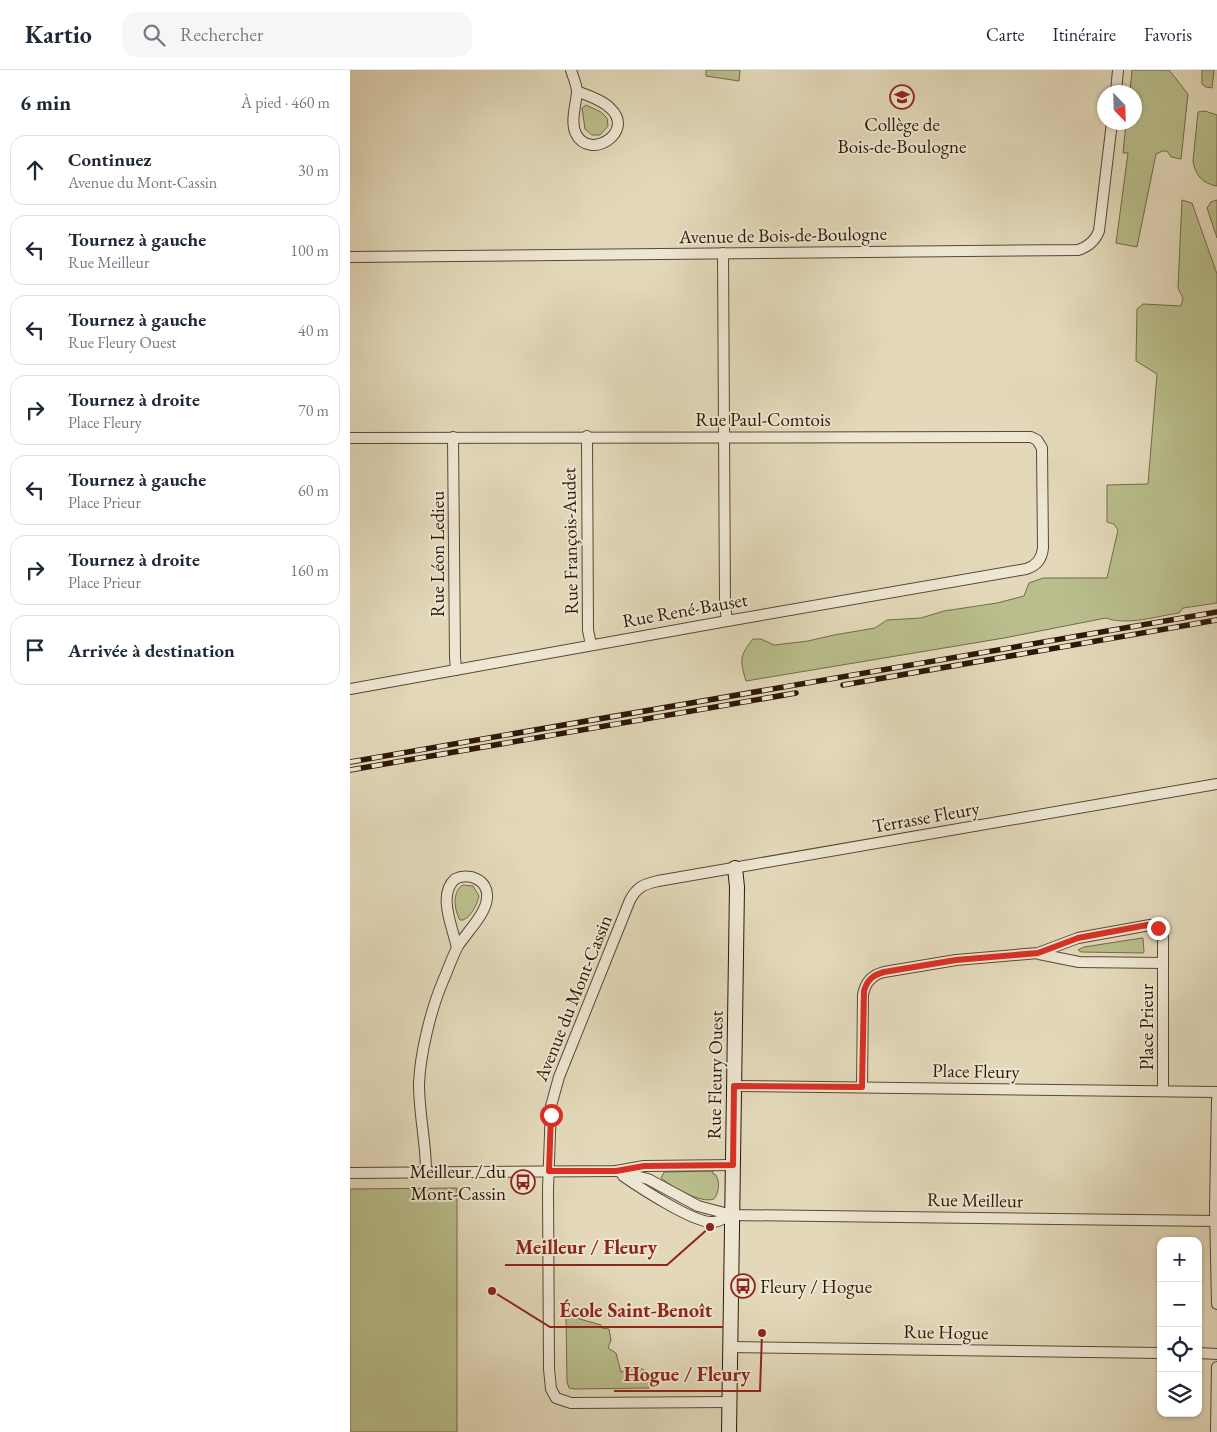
<!DOCTYPE html>
<html lang="fr">
<meta charset="utf-8">
<style>
:root{--surface:#fff;--page:#f6f6f7;--text:#1f2937;--muted:#747a83;--line:#e0e1e3}
body{margin:0;font-family:"EB Garamond",serif;background:var(--page);color:var(--text)}
.controls{position:absolute;right:15px;bottom:15px;display:grid;overflow:hidden;border-radius:10px;box-shadow:0 1px 4px #0004}
.controls button{width:45px;height:45px;display:grid;place-items:center;padding:0;border:0;border-bottom:1px solid var(--line);background:var(--surface);color:var(--text);font:25px sans-serif}
.compass{position:absolute;left:747px;top:15px;width:45px;height:45px;border-radius:50%;background:var(--surface);box-shadow:0 1px 4px #0004;rotate:157deg}
.stop{position:absolute;width:15px;height:15px;margin:-11px;border:4px solid #d93025;border-radius:50%;background:#fff}
.stop.end{background:#d93025;border-color:#fff;box-shadow:0 1px 5px #0008}
.list{margin:0;padding:0;list-style:none}
h2{display:flex;justify-content:space-between;align-items:center;height:65px;margin:0;padding:0 20px;font-size:21px}
h2 small{font-size:16px;font-weight:400;color:var(--muted)}
.list li{display:grid;grid-template-columns:32px 1fr auto;gap:15px;align-items:center;box-sizing:border-box;height:70px;margin:0 10px 10px;padding:0 10px;border:1px solid var(--line);border-radius:15px}
.list b{display:block;font-size:19px;white-space:nowrap}
.list p{margin:0;font-size:16px;white-space:nowrap;color:var(--muted)}
.list em{font-size:16px;font-style:normal;color:var(--muted)}
.icon{flex:none;width:28px;height:28px;fill:none;stroke:currentColor;stroke-width:2;stroke-linecap:round;stroke-linejoin:round}
.map{position:relative;flex:none;width:867px;height:1362px;overflow:hidden}
header{display:flex;align-items:center;gap:30px;box-sizing:border-box;height:70px;padding:0 25px;background:var(--surface);border-bottom:1px solid var(--line)}
header strong{font-size:24px}
nav{display:flex;gap:28px;margin-inline-start:auto;font-size:18px}
.search{width:350px;height:45px;background:var(--page);display:flex;align-items:center;gap:12px;box-sizing:border-box;padding:0 18px;border-radius:15px;color:var(--muted);font-size:19px}
main{display:flex}
aside{flex:1;background:var(--surface)}
.map>svg:first-child{display:block}
.green{fill:#b9be8c;stroke:#726a49}
.lines{fill:none;stroke-linecap:round;stroke-linejoin:round}
.street-casing{stroke:#5a4833;stroke-width:12}
.secondary-casing{stroke:#2c1706;stroke-width:16}
.street{stroke:#ede6d2;stroke-width:10}
.secondary{stroke:#ede6d2;stroke-width:14}
.rail-casing{stroke:#2c1706;stroke-width:5.5}
.rail{stroke:#ede6d2;stroke-width:4;stroke-dasharray:11;stroke-linecap:butt}
.route{stroke:#d93025;stroke-width:6}
.labels{text-anchor:middle;dominant-baseline:central;stroke-width:4;stroke-linejoin:round;paint-order:stroke}
.poi-label{font-size:19px;fill:#2c1706;stroke:#ede6d2}
.street-label{font-size:19px;fill:#2c1706;stroke:#ede6d2}
.leader{fill:none;stroke:#8f2418;stroke-width:2}
.callout-dot{fill:#8f2418;stroke:#ede6d2;stroke-width:2}
.callout-label{font-size:20px;text-anchor:middle;font-weight:bold;fill:#8f2418;stroke:#ede6d2;stroke-width:4;stroke-linejoin:round;paint-order:stroke}
</style>
<header>
<strong>Kartio</strong>
<div class="search"><svg class="icon" aria-label="search" viewBox="0 0 24 24"><circle cx="10" cy="10" r="6"/><path d="M15 15l6 6"/></svg>Rechercher</div>
<nav><a>Carte</a><a>Itinéraire</a><a>Favoris</a></nav>
</header>
<main>
<aside>
<h2>6 min<small>À pied · 460 m</small></h2>
<ul class="list">
<li><svg class="icon" aria-label="ahead" viewBox="0 0 24 24"><path d="M12 20V5M6 11l6-6 6 6"/></svg><div><b>Continuez</b><p>Avenue du Mont-Cassin</p></div><em>30 m</em></li>
<li><svg class="icon" aria-label="left" viewBox="0 0 24 24"><path d="M17 20v-9H6M10 6l-5 5 5 5"/></svg><div><b>Tournez à gauche</b><p>Rue Meilleur</p></div><em>100 m</em></li>
<li><svg class="icon" aria-label="left" viewBox="0 0 24 24"><path d="M17 20v-9H6M10 6l-5 5 5 5"/></svg><div><b>Tournez à gauche</b><p>Rue Fleury Ouest</p></div><em>40 m</em></li>
<li><svg class="icon" aria-label="right" viewBox="0 0 24 24"><path d="M7 20v-9h11M14 6l5 5-5 5"/></svg><div><b>Tournez à droite</b><p>Place Fleury</p></div><em>70 m</em></li>
<li><svg class="icon" aria-label="left" viewBox="0 0 24 24"><path d="M17 20v-9H6M10 6l-5 5 5 5"/></svg><div><b>Tournez à gauche</b><p>Place Prieur</p></div><em>60 m</em></li>
<li><svg class="icon" aria-label="right" viewBox="0 0 24 24"><path d="M7 20v-9h11M14 6l5 5-5 5"/></svg><div><b>Tournez à droite</b><p>Place Prieur</p></div><em>160 m</em></li>
<li><svg class="icon" aria-label="arrive" viewBox="0 0 24 24"><path d="M6 21V4h12l-3 4 3 4H6"/></svg><div><b>Arrivée à destination</b></div></li>
</ul>
</aside>
<div class="map">
<svg width="867" height="1362" viewBox="0 0 867 1362">
<rect width="100%" height="100%" fill="#e3d9ba"/>
<filter id="stains"><feTurbulence type="fractalNoise" baseFrequency=".004" numOctaves="4"/><feColorMatrix values="0 0 0 0 .2 0 0 0 0 .09 0 0 0 0 .02 0 0 0 .5 -.17"/></filter>
<radialGradient id="worn" r=".72"><stop offset=".6" stop-color="#630" stop-opacity="0"/><stop offset="1" stop-color="#630" stop-opacity=".3"/></radialGradient>
<g class="green">
<path d="M 356,0 L 390,0 L 389,11 L 356,6 Z"/>
<path d="M 782,0 L 819,0 L 838,24 L 831,89 L 821,87 L 817,81 L 813,81 L 806,84 L 787,177 L 766,173 L 778,83 L 773,83 L 776,53 L 784,52 L 784,22 L 780,22 Z"/>
<path d="M 852,0 L 864,0 L 862,18 L 856,17 L 852,14 Z"/>
<path d="M 236,35 L 251,42 L 257,48 L 258,56 L 250,65 L 242,65 L 235,59 L 232,38 Z"/>
<path d="M 855,41 L 867,45 L 867,116 C 853,114 845,105 843,91 L 848,42 Z"/>
<path d="M 832,130 L 842,133 L 867,204 L 867,533 L 833,538 L 829,543 C 807,546 778,556 756,548 L 654,568 L 396,611 C 390,591 389,586 403,569 L 411,569 L 424,575 L 458,571 L 484,565 L 525,558 L 537,550 L 571,548 L 594,541 L 647,533 L 674,526 L 679,513 L 693,508 L 757,508 L 768,460 L 764,454 L 757,452 L 757,415 L 798,414 L 807,304 L 786,291 L 787,239 L 793,234 L 831,236 L 833,228 L 828,218 Z"/>
<path d="M 867,130 L 867,168 L 857,138 L 861,132 Z"/>
<path d="M 113,815 L 123,816 L 129,826 C 127,835 121,847 113,850 L 110,850 C 104,840 102,821 113,815 Z"/>
<path d="M 792,868 L 793,868 L 794,882 L 793,883 L 731,882 L 728,880 L 734,877 Z"/>
<path d="M 363,1101 L 363,1104 L 366,1105 C 370,1112 369,1123 364,1129 C 351,1134 322,1117 311,1108 L 314,1102 Z"/>
<path d="M 107,1118 L 107,1362 L 0,1362 L 0,1119 Z"/>
<path d="M 216,1245 L 251,1255 L 252,1258 L 259,1259 L 261,1270 L 258,1278 L 266,1283 L 271,1302 L 290,1298 L 304,1305 L 299,1318 L 225,1319 L 219,1318 L 217,1312 Z"/>
</g>
<g class="lines">
<g class="street-casing">
<g id="street">
<path d="M 221,0 C 223,7 227,15 227,22 C 226,35 220,52 226,64 C 240,91 285,62 261,39 C 253,30 238,26 227,21"/>
<path d="M 766,22 L 768,0"/>
<path d="M 373,183 L 375,534 L 377,551"/>
<path d="M 0,187 L 728,180 C 738,177 745,171 749,161 L 762,52"/>
<path d="M 237,366 L 238,560 L 241,575"/>
<path d="M 103,367 L 105,587 L 106,600"/>
<path d="M 0,368 L 681,367 L 687,370 L 692,378 L 693,478 C 692,489 686,496 676,499 L 377,551 L 0,619"/>
<path d="M 689,884 L 729,892 L 813,893"/>
<path d="M 384,1016 L 867,1022"/>
<path d="M 512,1017 L 513,925 C 515,912 522,905 534,902 L 606,890 L 688,883 L 728,868 L 800,855 C 808,856 812,860 813,868 L 813,1021"/>
<path d="M 867,1029 L 865,1138 L 867,1234"/>
<path d="M 76,1101 C 76,1072 69,1044 69,1014 C 70,984 81,939 93,911 C 98,900 102,887 108,876 C 117,862 136,844 137,828 C 139,810 119,802 105,809 C 87,825 103,858 107,878"/>
<path d="M 266,1101 L 298,1109 L 348,1136 L 382,1145 L 867,1151"/>
<path d="M 0,1103 L 266,1101 L 294,1096 L 383,1095"/>
<path d="M 273,1106 C 289,1117 345,1154 363,1152 C 369,1152 376,1147 382,1145"/>
<path d="M 380,1277 L 811,1283"/>
<path d="M 848,1283 L 867,1284"/>
<path d="M 379,1332 L 221,1333 L 206,1328 L 201,1319 L 199,1299 L 198,1119 L 201,1036 L 209,1007 L 280,830 C 287,817 294,814 308,811 L 867,714"/>
<path d="M 866,1362 L 867,1297"/>
</g>
</g>
<g class="secondary-casing">
<path id="secondary" d="M 379,1362 L 387,817 L 385,798"/>
</g>
<use href="#street" class="street"/>
<use href="#secondary" class="secondary"/>
<g class="rail-casing">
<g id="rail">
<path d="M 493,615 L 867,550"/>
<path d="M 0,692 L 867,542"/>
<path d="M 0,700 L 446,623"/>
</g>
</g>
<use href="#rail" class="rail"/>
</g>
<g class="lines">
<path class="route" d="M 201,1045 L 199,1101 L 266,1101 L 294,1096 L 383,1095 L 384,1016 L 512,1017 L 514,921 C 517,910 523,905 534,902 L 606,890 L 688,883 L 728,868 L 797,855 L 803,855 L 808,858"/>
</g>
<defs>
<g id="university-ring" transform="scale(1.25)"><circle r="9.5" fill="#ede6d2" stroke="#8f2418" stroke-width="1.5"/><path d="M0-5L7-2L0 1L-7-2ZM-4 1L0 2.5L4 1V4Q0 6-4 4Z" fill="#8f2418"/></g>
<g id="bus-ring" transform="scale(1.25)"><circle r="9.5" fill="#ede6d2" stroke="#8f2418" stroke-width="1.5"/><path d="M-5-6H5V4H4V6H2V4H-2V6H-4V4H-5ZM-3.5-4V0h7V-4ZM-3.5 1.2v1.5H-2V1.2ZM2 1.2v1.5H3.5V1.2Z" fill="#8f2418"/></g>
</defs>
<g fill-rule="evenodd">
<use href="#university-ring" x="552" y="27"/>
<use href="#bus-ring" x="173" y="1112"/>
<use href="#bus-ring" x="393" y="1216"/>
</g>
<g class="labels">
<g class="poi-label">
<text x="552" y="54">Collège de<tspan x="552" dy="22">Bois-de-Boulogne</tspan></text>
<text x="156" y="1101" text-anchor="end">Meilleur / du<tspan x="156" dy="22">Mont-Cassin</tspan></text>
<text x="410" y="1216" text-anchor="start">Fleury / Hogue</text>
</g>
<g class="street-label">
<text transform="translate(433 165) rotate(-1)">Avenue de Bois-de-Boulogne</text>
<text x="413" y="349">Rue Paul-Comtois</text>
<text transform="translate(220 471) rotate(-91)">Rue François-Audet</text>
<text transform="translate(87 484) rotate(-90)">Rue Léon Ledieu</text>
<text transform="translate(335 540) rotate(-10)">Rue René-Bauset</text>
<text transform="translate(576 747) rotate(-10)">Terrasse Fleury</text>
<text transform="translate(223 928) rotate(-68)">Avenue du Mont-Cassin</text>
<text transform="translate(796 957) rotate(-90)">Place Prieur</text>
<text transform="translate(626 1001) rotate(1)">Place Fleury</text>
<text transform="translate(365 1005) rotate(-89)">Rue Fleury Ouest</text>
<text transform="translate(625 1130) rotate(1)">Rue Meilleur</text>
<text transform="translate(596 1262) rotate(1)">Rue Hogue</text>
</g>
</g>
<path class="leader" d="M360 1157L317 1195H155M142 1221L200 1257H373M412 1263L410 1321H264"/>
<g class="callout-dot">
<circle cx="360" cy="1157" r="5"/>
<circle cx="142" cy="1221" r="5"/>
<circle cx="412" cy="1263" r="5"/>
</g>
<g class="callout-label">
<text x="236" y="1184">Meilleur / Fleury</text>
<text x="286" y="1247">École Saint-Benoît</text>
<text x="337" y="1311">Hogue / Fleury</text>
</g>
<rect width="100%" height="100%" filter="url(#stains)"/>
<rect width="100%" height="100%" fill="url(#worn)"/>
</svg>
<div class="controls">
<button>+</button>
<button>−</button>
<button><svg class="icon" aria-label="locate" viewBox="0 0 24 24"><circle cx="12" cy="12" r="6"/><path d="M12 2v4M12 18v4M2 12h4M18 12h4"/></svg></button>
<button><svg class="icon" aria-label="layers" viewBox="0 0 24 24"><path d="M12 4l9 5-9 5-9-5zM3 14l9 5 9-5"/></svg></button>
</div>
<svg class="compass" viewBox="-18 -18 36 36"><path d="M0-13l5 13h-10z" fill="#e53935"/><path d="M0 13l5-13h-10z" fill="#747a83"/></svg>
<div class="stop" style="left:201px;top:1045px"></div>
<div class="stop end" style="left:808px;top:858px"></div>
</div>
</main>
